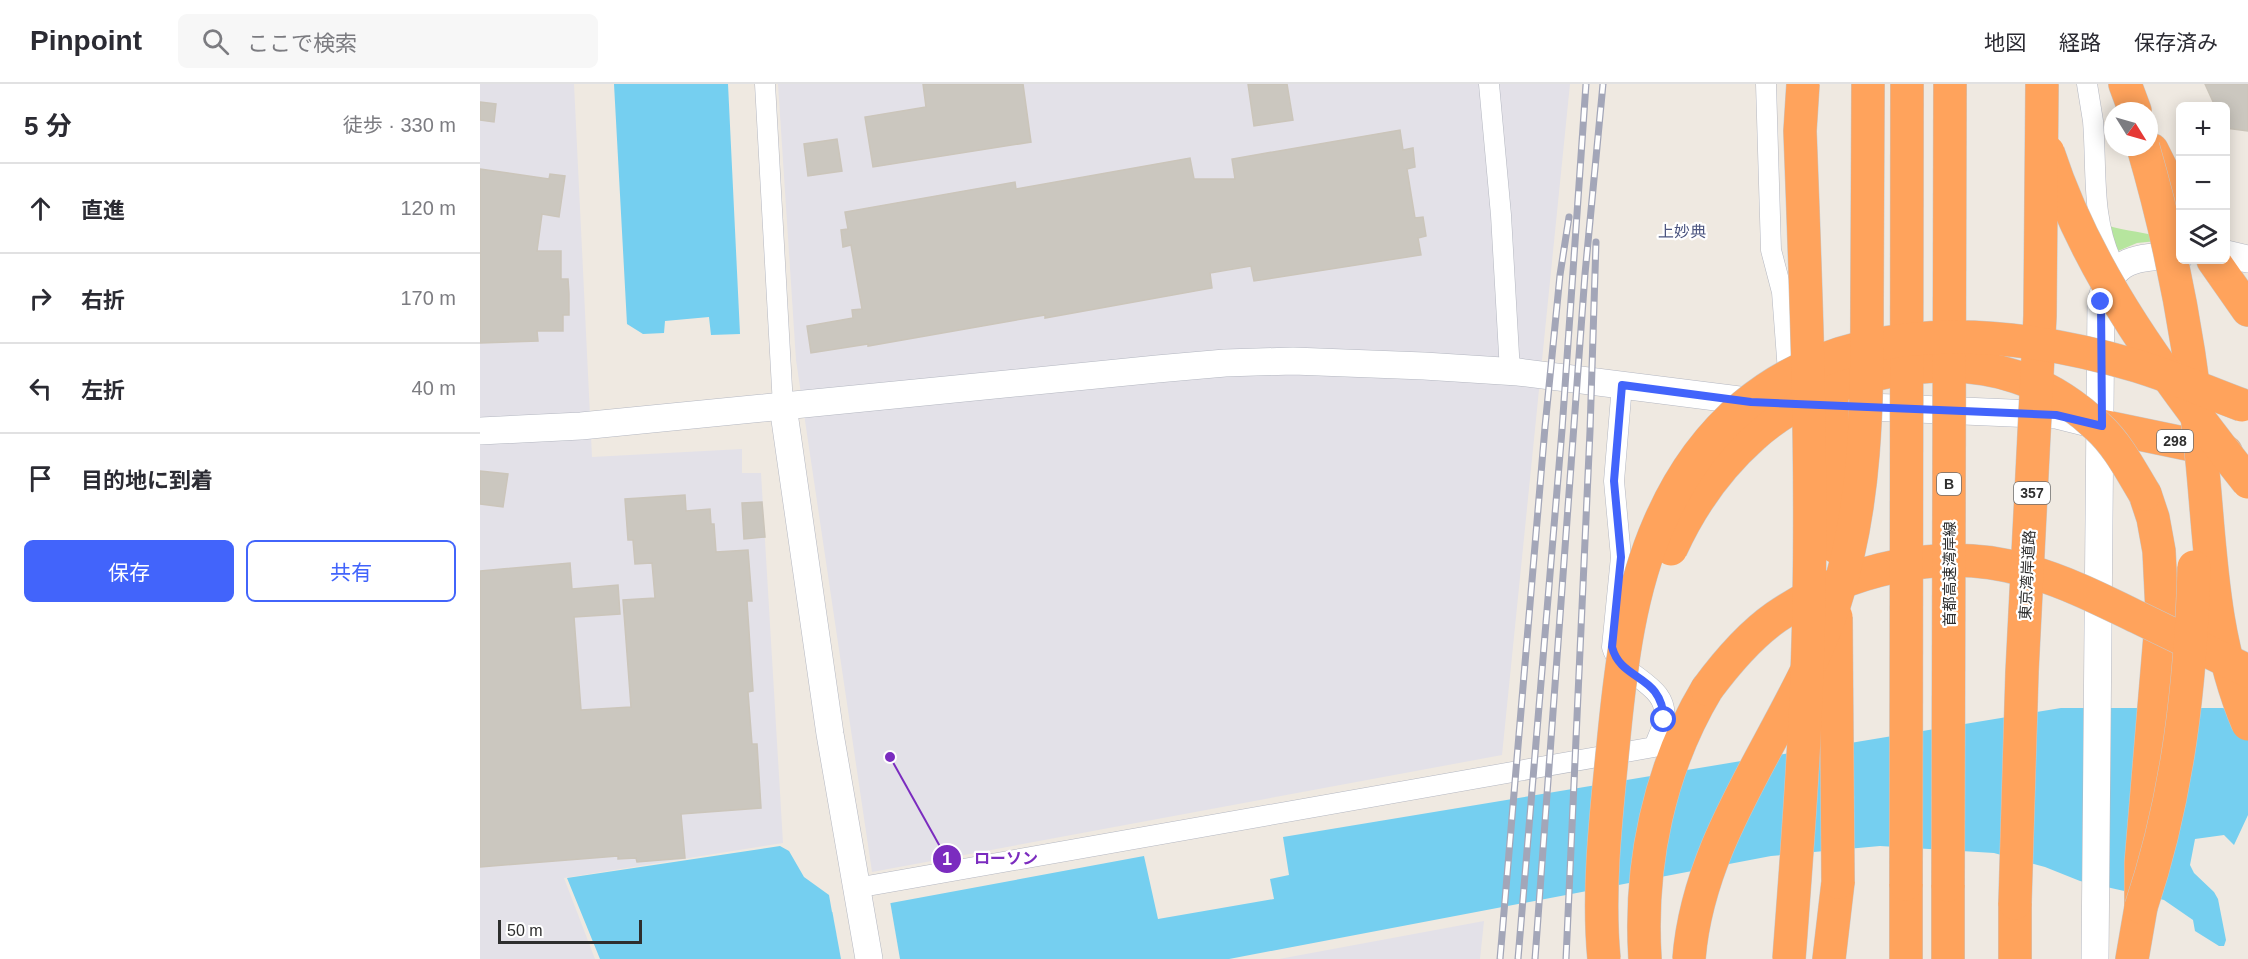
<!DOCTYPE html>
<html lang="ja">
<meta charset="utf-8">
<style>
:root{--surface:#fff;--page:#f7f7f7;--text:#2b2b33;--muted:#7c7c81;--line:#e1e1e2;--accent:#4264fb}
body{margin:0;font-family:Helvetica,"Noto Sans JP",sans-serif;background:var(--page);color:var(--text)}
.controls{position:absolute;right:18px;top:18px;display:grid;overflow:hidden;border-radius:9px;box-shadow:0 3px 15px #0003}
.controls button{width:54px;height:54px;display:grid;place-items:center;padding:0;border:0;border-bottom:2px solid var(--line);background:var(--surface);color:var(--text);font:30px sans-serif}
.compass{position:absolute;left:1624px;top:18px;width:54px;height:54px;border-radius:50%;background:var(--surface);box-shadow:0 3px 15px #0003;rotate:127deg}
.scale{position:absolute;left:18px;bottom:15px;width:144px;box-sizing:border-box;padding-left:6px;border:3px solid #2e2e2e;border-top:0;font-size:16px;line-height:21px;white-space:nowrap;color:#2e2e2e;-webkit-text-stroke:4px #fff;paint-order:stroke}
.stop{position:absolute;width:18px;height:18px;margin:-14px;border:4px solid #4264fb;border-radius:50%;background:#fff}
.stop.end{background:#4264fb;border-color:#fff;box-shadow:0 2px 6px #0008}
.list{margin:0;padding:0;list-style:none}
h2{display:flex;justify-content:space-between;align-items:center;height:78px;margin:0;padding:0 24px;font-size:26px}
h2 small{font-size:20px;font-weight:400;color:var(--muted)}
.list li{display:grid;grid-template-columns:39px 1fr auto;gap:18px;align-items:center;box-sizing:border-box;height:90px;padding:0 24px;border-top:2px solid var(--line)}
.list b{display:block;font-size:22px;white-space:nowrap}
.list em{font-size:20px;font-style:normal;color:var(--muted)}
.actions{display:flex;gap:12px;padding:18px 24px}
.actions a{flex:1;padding:14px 0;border:2px solid var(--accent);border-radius:9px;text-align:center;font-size:21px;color:var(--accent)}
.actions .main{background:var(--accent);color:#fff}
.icon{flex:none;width:33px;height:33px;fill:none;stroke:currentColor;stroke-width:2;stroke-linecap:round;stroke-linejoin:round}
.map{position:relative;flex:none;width:1768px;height:875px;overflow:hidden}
header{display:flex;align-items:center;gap:36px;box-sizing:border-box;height:84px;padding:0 30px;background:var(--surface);border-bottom:2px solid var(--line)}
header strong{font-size:28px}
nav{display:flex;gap:33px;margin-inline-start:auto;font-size:21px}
.search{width:420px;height:54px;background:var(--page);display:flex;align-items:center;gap:15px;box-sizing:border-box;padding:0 21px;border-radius:9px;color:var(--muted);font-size:22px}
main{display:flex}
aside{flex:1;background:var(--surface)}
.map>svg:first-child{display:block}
.industrial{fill:#e3e1e8}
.green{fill:#b6e59e}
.water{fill:#75cff0}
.pier{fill:#efe9e1}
.building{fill:#cbc7bf;stroke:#cbc5ba;stroke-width:1.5}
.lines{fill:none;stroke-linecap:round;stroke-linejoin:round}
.street-casing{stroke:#b4b7c1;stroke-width:21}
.secondary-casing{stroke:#b4b7c1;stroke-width:28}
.highway-casing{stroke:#c9c9c9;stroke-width:34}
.street{stroke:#fff;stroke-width:20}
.secondary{stroke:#fff;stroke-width:27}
.highway{stroke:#ffa35c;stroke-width:33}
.rail-casing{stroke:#a3a6b8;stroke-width:7}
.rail{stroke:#fff;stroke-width:4.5;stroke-dasharray:14;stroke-linecap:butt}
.highway-bridge-casing{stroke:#c9c9c9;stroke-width:34;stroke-linecap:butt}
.highway-bridge{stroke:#ffa35c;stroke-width:33}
.route{stroke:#4264fb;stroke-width:8}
.labels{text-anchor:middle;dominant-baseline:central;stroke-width:4.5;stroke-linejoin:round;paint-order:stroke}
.shield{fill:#fff;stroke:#6d6d6d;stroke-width:1.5}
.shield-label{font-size:14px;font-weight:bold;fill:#2e2e2e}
.street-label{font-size:15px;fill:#2e2e2e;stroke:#fff}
.neighbourhood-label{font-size:16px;fill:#4d5680;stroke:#fff}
.leader{fill:none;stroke:#7b2cbf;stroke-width:2}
.callout-dot{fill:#7b2cbf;stroke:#fff;stroke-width:2}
.mark-label{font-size:18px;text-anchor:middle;font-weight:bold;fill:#fff}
.callout-label{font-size:16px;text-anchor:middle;font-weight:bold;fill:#7b2cbf;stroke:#fff;stroke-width:4.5;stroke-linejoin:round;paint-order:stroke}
</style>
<header>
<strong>Pinpoint</strong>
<div class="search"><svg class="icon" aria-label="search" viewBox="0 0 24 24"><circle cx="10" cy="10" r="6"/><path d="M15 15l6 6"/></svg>ここで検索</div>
<nav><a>地図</a><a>経路</a><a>保存済み</a></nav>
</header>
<main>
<aside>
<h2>5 分<small>徒歩 · 330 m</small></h2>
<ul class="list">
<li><svg class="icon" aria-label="ahead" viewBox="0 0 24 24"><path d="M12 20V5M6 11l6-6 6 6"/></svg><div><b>直進</b></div><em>120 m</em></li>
<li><svg class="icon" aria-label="right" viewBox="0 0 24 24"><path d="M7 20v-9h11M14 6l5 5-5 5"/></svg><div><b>右折</b></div><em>170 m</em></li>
<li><svg class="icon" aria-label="left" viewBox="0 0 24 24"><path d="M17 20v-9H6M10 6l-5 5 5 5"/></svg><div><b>左折</b></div><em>40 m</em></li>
<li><svg class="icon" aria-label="arrive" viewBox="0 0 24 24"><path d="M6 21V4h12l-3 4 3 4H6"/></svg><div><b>目的地に到着</b></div></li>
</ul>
<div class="actions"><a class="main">保存</a><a>共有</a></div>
</aside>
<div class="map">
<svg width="1768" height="875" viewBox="0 0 1768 875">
<rect width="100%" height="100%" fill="#efe9e1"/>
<g class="industrial">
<path d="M 0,0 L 94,0 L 112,373 L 262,365 L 262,389 L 281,389 L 303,759 L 84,794 L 115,875 L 0,875 Z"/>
<path d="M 298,0 L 1090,0 L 1022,671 L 392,788 L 316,276 Z"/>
<path d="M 1004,837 L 1000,875 L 799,875 Z"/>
</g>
<path class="green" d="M 1626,141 C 1646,148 1667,147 1687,156 L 1657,159 L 1638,167 L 1634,166 Z"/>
<g class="water">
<path d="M 134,0 L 248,0 L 260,250 L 231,251 L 229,233 L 185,237 L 184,249 L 163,250 L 147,240 Z"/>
<path d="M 1581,624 L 1742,624 L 1768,627 L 1768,731 L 1754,761 L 1744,751 L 1715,755 L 1710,781 L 1714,789 L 1734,808 L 1738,815 L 1746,856 L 1744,862 L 1739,862 L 1715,847 L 1713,836 L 1684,816 L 1600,797 L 1565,783 L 1514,769 L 1400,762 L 1291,772 L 749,875 L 120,875 L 87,794 L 300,762 L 309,767 L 324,793 L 349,811 L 352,828 L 411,819 L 664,772 L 678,835 L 794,815 L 790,795 L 809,791 L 803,753 Z"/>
</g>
<path class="pier" d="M 410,817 L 420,875 L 361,875 L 352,826 Z"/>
<g class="building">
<path d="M 443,0 L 543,0 L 551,58 L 393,83 L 385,33 L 446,23 Z"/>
<path d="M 768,0 L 807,0 L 813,36 L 774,42 Z"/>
<path d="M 1725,0 L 1768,0 L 1768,47 L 1746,44 L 1746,22 L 1735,22 Z"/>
<path d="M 0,18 L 16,20 L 14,38 L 0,36 Z"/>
<path d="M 920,46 L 923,66 L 933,64 L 935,83 L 927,85 L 935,134 L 943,133 L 946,152 L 938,154 L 941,171 L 774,197 L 771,182 L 730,189 L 732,204 L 565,234 L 565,231 L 388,262 L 388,260 L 331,269 L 327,242 L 373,234 L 372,226 L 382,225 L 371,161 L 363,163 L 361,146 L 368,145 L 365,128 L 535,98 L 536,105 L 710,74 L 714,95 L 755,95 L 752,75 Z"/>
<path d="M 357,55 L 362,87 L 328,92 L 324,60 Z"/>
<path d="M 0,85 L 69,95 L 70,90 L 85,92 L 79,133 L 62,130 L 57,167 L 81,167 L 81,195 L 88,195 L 89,210 L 89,231 L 83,231 L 83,247 L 57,247 L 58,257 L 0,259 Z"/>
<path d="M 0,387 L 28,390 L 23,423 L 0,420 Z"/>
<path d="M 205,411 L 206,427 L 230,425 L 231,440 L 234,440 L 236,468 L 268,466 L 272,517 L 267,517 L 273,607 L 268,608 L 272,660 L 277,660 L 281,724 L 201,730 L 205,774 L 157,778 L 156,774 L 138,775 L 138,772 L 0,783 L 0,487 L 90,479 L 92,505 L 138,501 L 140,530 L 94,533 L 101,626 L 151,623 L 143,516 L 175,514 L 172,479 L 155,480 L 153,456 L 148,456 L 145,415 Z"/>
<path d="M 282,418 L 285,453 L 264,455 L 262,419 Z"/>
</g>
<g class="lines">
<g class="street-casing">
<g id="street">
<path d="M 285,0 L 303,322"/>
<path d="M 1009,0 L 1021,131 L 1030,288"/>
<path d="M 1286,0 L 1291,166 L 1302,208 L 1309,301"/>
<path d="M 1607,0 C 1609,12 1611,24 1613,37 C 1617,84 1611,134 1632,178"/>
<path d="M 376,804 L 1174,663 C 1177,655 1182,645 1184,636 C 1190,599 1140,594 1132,563 L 1141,473 L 1134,397 L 1142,301"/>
</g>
</g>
<g class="secondary-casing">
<g id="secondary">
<path d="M 1746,170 L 1768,175"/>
<path d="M 303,322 L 350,650 L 389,875"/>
<path d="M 1366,322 L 1576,331 L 1612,340"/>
<path d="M 0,347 L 101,342 L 677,285 L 745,279 L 813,277 L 944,282 L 1038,288 L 1283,319"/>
<path d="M 1615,875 L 1621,217 C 1633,172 1659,173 1700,172"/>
</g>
</g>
<g class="highway-casing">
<g id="highway">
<path d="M 1645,0 L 1655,27"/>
<path d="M 1672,66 L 1700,122"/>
<path d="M 1733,176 L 1768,226"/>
<path d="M 1621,342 L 1746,368"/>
<path d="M 1426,800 L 1426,875"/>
<path d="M 1468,801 L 1468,875"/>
<path d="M 1165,875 C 1159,781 1179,685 1227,605"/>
<path d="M 1349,875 L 1358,798"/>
<path d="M 1535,875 L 1535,819"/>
<path d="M 1652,875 L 1661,823 L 1661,779 L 1682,528 L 1679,467 L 1673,434 L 1665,410"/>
</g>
</g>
<use href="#street" class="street"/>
<use href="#secondary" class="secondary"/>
<use href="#highway" class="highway"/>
<g class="rail-casing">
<g id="rail">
<path d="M 1020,875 L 1065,343 L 1080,191 L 1089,133"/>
<path d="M 1038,875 L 1082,346 L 1106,0"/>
<path d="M 1055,875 L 1105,190 L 1123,0"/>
<path d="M 1086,875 L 1110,347 L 1116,158"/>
</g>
</g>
<use href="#rail" class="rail"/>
<g class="highway-bridge-casing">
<g id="highway-bridge">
<path d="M 1663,63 C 1692,162 1711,265 1721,367 C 1731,462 1730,550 1768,640"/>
<path d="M 1568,68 C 1608,191 1688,297 1768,398"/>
<path d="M 1351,284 L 1356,463"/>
<path d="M 1191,465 C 1211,421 1237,384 1273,352 C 1338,293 1453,265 1537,293 C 1568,303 1595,321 1618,343 C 1638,361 1651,387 1665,410"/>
<path d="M 1356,533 L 1358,798"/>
<path d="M 1227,605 C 1247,578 1269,552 1296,533 C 1366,485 1461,462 1544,486 C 1584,497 1620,515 1657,533 C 1694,551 1731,569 1768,587"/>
<path d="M 1426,800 L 1427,0"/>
<path d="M 1468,801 L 1470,0"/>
<path d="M 1535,819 L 1542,588 L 1560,232 L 1562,0"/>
<path d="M 1661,823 C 1698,713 1711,599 1714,483"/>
<path d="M 1124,875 C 1117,803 1127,724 1134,652 C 1141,581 1150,506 1179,440 C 1267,236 1470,227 1657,282 C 1693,293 1727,308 1762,321"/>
<path d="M 1209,875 C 1219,744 1315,640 1355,518 C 1387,419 1387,322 1387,219 C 1387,146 1387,73 1388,0"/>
<path d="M 1309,875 C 1318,756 1327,637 1329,518 C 1332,361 1326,204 1320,47 L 1323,0"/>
</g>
</g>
<use href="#highway-bridge" class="highway-bridge"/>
</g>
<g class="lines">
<path class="route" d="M 1184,636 C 1182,589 1141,598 1132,563 L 1141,473 L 1134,397 L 1142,301 L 1271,318 L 1576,331 L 1622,342 L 1621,218"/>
</g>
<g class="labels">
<g class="shield">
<rect x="1677" y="346" width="36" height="22" rx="4.5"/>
<rect x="1457" y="389" width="24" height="22" rx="4.5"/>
<rect x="1534" y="398" width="36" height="22" rx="4.5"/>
</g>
<g class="shield-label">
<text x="1695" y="357">298</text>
<text x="1469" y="400">B</text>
<text x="1552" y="409">357</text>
</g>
<g class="street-label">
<text transform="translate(1469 490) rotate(-90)">首都高速湾岸線</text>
<text transform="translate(1547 491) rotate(-87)">東京湾岸道路</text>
</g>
<g class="neighbourhood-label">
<text x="1202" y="147">上妙典</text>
</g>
</g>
<path class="leader" d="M410 673L467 775"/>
<g class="callout-dot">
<circle cx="410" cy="673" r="6"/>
<circle cx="467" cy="775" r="15"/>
</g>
<g class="mark-label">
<text x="467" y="781">1</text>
</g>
<g class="callout-label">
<text x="526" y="780">ローソン</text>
</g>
</svg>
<div class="controls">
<button>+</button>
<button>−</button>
<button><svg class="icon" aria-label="layers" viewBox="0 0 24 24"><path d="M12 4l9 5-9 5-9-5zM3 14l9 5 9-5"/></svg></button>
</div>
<svg class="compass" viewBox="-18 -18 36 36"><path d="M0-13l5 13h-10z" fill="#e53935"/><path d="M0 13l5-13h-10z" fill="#7c7c81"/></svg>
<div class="scale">50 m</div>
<div class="stop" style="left:1184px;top:636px"></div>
<div class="stop end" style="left:1621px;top:218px"></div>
</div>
</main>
